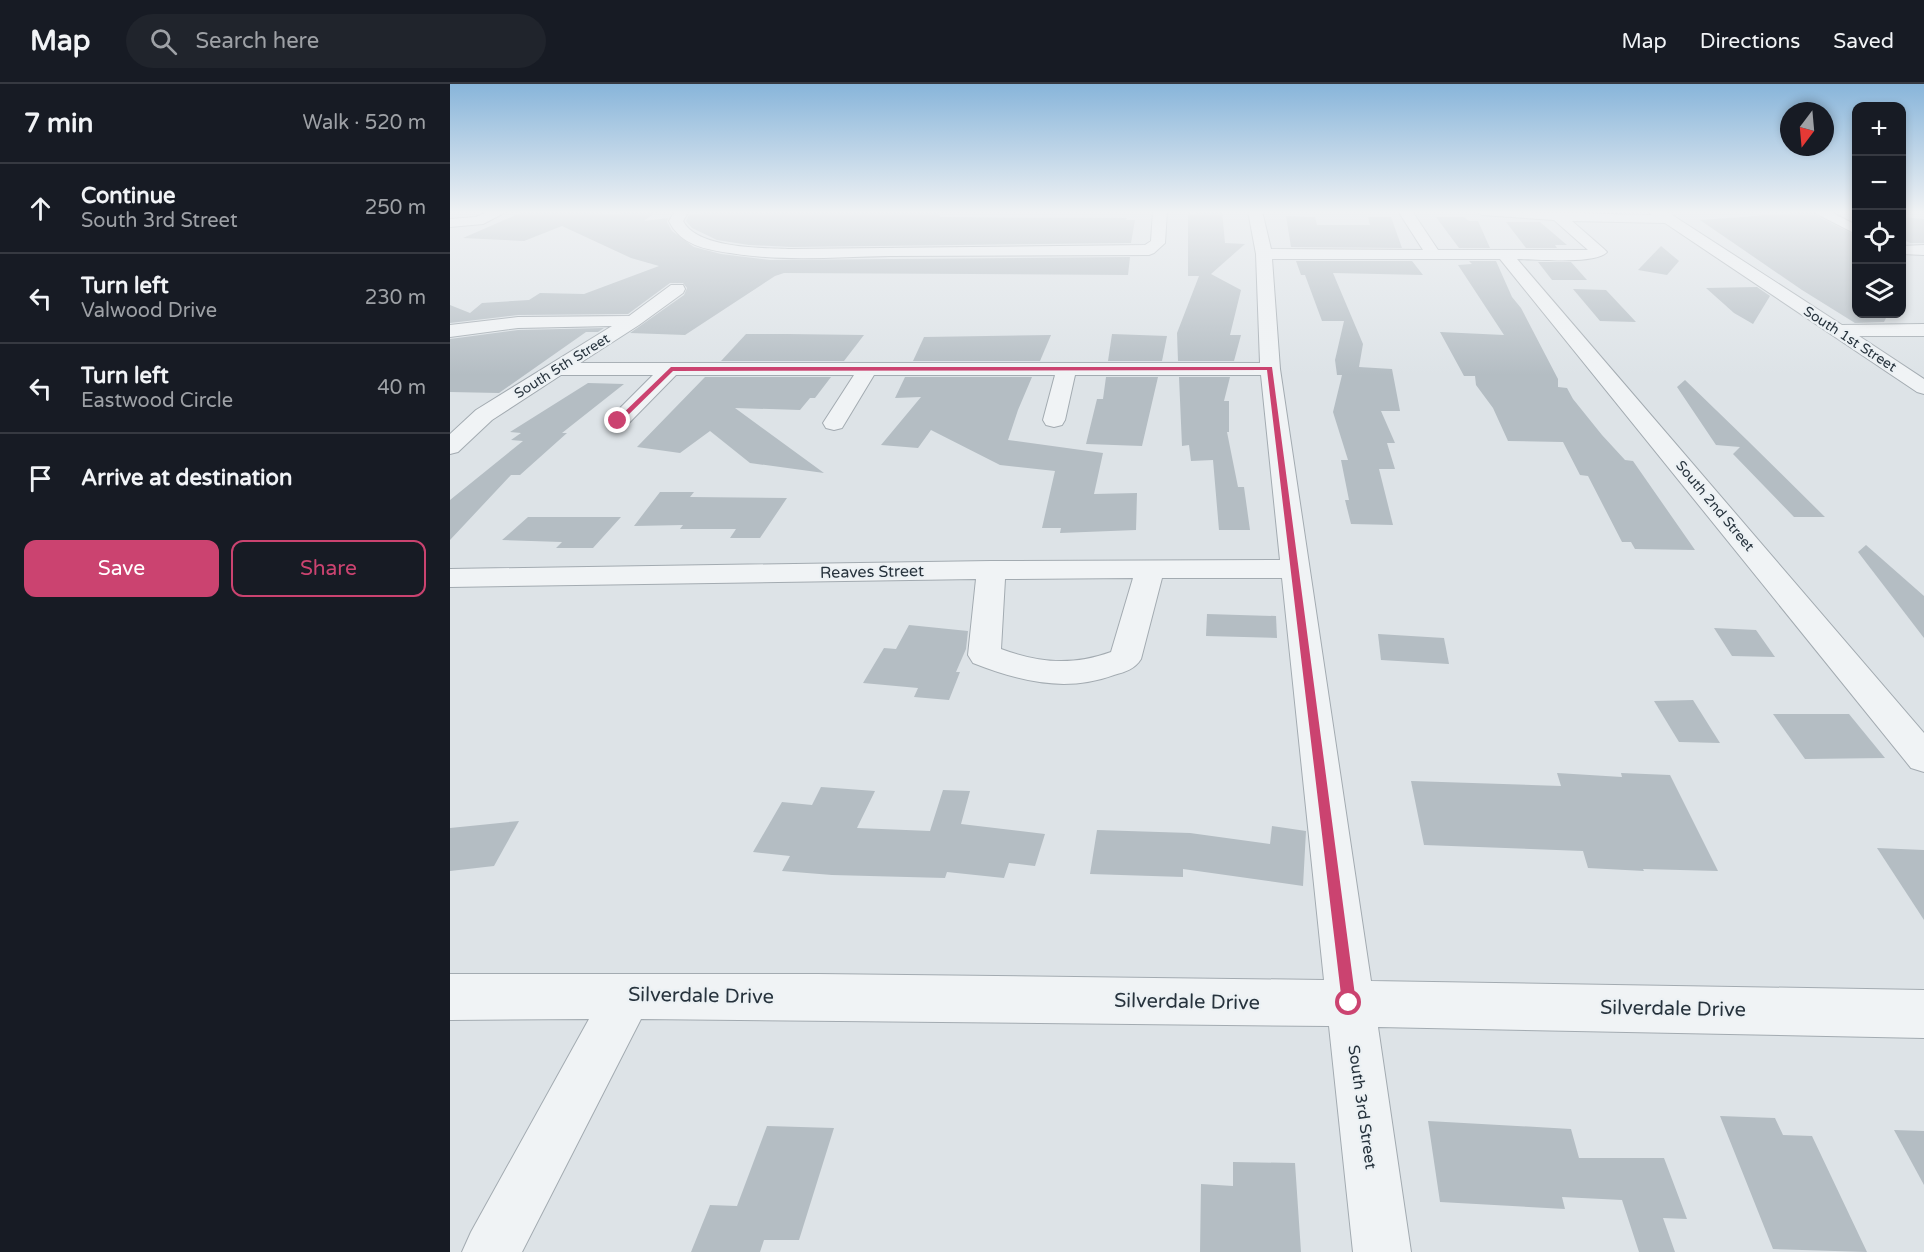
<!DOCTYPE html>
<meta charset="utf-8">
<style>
:root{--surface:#171b24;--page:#20242c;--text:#f1f3f6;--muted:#9ea1a6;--line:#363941;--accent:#cb4370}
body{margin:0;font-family:"Varela Round",sans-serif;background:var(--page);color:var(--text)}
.controls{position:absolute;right:18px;top:18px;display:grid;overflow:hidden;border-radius:12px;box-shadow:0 3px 9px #0003}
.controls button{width:54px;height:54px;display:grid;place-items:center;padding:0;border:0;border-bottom:2px solid var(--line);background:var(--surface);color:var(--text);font:30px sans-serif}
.compass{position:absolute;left:1330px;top:18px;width:54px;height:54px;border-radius:50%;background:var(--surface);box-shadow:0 3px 9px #0003;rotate:196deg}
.stop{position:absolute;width:18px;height:18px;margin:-14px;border:4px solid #cb4370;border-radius:50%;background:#fff}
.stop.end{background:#cb4370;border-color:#fff;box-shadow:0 2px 6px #0008}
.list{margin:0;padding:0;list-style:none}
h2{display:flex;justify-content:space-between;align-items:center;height:78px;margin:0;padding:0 24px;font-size:26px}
h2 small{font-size:20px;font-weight:400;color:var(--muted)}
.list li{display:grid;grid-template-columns:39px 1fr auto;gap:18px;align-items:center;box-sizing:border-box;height:90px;padding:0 24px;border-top:2px solid var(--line)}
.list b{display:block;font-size:22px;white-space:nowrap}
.list p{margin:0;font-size:20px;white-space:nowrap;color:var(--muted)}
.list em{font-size:20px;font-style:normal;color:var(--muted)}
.actions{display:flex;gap:12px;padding:18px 24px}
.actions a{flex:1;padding:14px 0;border:2px solid var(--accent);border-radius:12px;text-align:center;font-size:21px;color:var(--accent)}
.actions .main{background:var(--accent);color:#fff}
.icon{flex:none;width:33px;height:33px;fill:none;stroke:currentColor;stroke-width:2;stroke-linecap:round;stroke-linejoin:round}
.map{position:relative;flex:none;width:1474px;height:1168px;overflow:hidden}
header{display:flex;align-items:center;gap:36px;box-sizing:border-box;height:84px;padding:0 30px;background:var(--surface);border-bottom:2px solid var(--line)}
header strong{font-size:28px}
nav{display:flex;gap:33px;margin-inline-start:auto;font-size:21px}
.search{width:420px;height:54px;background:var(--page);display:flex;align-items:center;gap:15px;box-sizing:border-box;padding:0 21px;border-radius:33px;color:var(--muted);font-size:22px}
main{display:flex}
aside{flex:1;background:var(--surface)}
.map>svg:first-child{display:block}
.building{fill:#b4bdc3}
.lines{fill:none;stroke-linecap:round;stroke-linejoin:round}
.minor-casing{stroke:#a3abb1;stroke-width:2}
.minor{fill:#f0f3f5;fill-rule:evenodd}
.route{fill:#cb4370}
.labels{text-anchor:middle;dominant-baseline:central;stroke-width:4.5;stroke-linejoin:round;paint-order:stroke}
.far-street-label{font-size:14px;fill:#27333d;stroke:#ecf1f4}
.street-label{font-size:16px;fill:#27333d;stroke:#ecf1f4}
.near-street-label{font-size:20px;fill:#27333d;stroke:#ecf1f4}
</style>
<header>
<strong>Map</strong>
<div class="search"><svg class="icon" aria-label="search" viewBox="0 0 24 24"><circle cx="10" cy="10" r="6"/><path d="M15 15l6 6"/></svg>Search here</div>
<nav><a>Map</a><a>Directions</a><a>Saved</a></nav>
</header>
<main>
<aside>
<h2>7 min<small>Walk · 520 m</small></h2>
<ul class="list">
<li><svg class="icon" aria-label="ahead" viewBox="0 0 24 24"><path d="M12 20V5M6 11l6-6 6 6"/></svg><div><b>Continue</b><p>South 3rd Street</p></div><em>250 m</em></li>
<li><svg class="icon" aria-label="left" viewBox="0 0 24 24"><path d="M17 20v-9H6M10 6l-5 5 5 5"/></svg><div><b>Turn left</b><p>Valwood Drive</p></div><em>230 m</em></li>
<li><svg class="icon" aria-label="left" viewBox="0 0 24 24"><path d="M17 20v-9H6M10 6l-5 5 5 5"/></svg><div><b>Turn left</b><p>Eastwood Circle</p></div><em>40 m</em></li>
<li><svg class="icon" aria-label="arrive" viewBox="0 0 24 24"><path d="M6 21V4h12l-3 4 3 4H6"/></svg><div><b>Arrive at destination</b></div></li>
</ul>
<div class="actions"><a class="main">Save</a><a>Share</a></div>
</aside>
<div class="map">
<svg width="1474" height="1168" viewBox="0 0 1474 1168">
<rect width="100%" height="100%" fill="#dde3e7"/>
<g class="building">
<path d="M 75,127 L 169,130 L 172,127 L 206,127 L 194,137 L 218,134 L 217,138 L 222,147 L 244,163 L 271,170 L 320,176 L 680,173 L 678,191 L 334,189 L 325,192 L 235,251 L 180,249 L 234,211 L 237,204 L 233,199 L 220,199 L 178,230 L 68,231 L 0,239 L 0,221 L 20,229 L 32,219 L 79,216 L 90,209 L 134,210 L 209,182 L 181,174 L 112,142 L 74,157 L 13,154 Z"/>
<path d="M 266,127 L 489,127 L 490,133 L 677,134 L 676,136 L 685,136 L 681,159 L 341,163 L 299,161 L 267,156 L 242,144 L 236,137 L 239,131 Z"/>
<path d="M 747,127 L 772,127 L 775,159 L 795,160 L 761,190 L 791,206 L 780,251 L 791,251 L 784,277 L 728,277 L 727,249 L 749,192 L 738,192 L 738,129 L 746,130 Z"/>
<path d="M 1359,128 L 1407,152 L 1407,213 L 1404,213 L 1407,215 L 1407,230 L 1429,230 L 1436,234 L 1434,238 L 1405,239 L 1352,206 L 1250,136 Z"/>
<path d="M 836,132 L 865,133 L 867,141 L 920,141 L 918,133 L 941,133 L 952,164 L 841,163 Z"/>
<path d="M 986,133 L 1014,133 L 1019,137 L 1028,137 L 1040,164 L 1009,164 Z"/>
<path d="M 1452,133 L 1474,135 L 1474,159 L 1460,159 L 1452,155 Z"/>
<path d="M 1056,138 L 1090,138 L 1117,161 L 1105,161 L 1107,164 L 1076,164 Z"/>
<path d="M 1211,162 L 1229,177 L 1217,191 L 1188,186 Z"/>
<path d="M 846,177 L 962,177 L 973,191 L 883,189 L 913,260 L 909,283 L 942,285 L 950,327 L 931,327 L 945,359 L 937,359 L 945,385 L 929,385 L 943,441 L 901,440 L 895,416 L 899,416 L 891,376 L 898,376 L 883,328 L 892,291 L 887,291 L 885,276 L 894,237 L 872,237 L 855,191 L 851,191 Z"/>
<path d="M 1019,177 L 1046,177 L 1062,213 L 1071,224 L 1108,295 L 1108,303 L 1117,304 L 1123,315 L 1152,351 L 1175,376 L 1183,377 L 1245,466 L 1185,465 L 1181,458 L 1172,458 L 1138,392 L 1130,391 L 1113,358 L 1058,357 L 1043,324 L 1026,301 L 1025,292 L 1014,292 L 990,248 L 1054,251 L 1008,181 L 1022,180 Z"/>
<path d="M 1088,178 L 1121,178 L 1137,196 L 1102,196 Z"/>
<path d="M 1307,203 L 1320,212 L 1303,240 L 1284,229 L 1256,204 Z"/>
<path d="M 1123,205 L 1156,206 L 1186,238 L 1150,237 Z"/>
<path d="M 154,244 L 148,248 L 136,248 L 49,309 L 0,308 L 0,255 L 68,246 Z"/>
<path d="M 296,250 L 337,250 L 414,251 L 394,277 L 271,277 Z"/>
<path d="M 662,250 L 717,252 L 712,277 L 658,277 Z"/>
<path d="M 601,251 L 590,277 L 463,277 L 474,253 Z"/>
<path d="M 255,293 L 381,293 L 365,314 L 360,314 L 350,326 L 285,324 L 374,389 L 300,379 L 260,347 L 230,369 L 187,363 Z"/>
<path d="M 455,293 L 582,293 L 568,326 L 558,356 L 653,369 L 644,410 L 687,409 L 686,446 L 610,449 L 611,444 L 592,444 L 605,387 L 550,381 L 481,346 L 468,364 L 431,361 L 471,313 L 445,314 Z"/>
<path d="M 656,293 L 708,293 L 692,362 L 636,360 L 647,315 L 653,315 Z"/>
<path d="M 729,293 L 780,293 L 774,317 L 779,317 L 779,348 L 777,348 L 788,403 L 794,403 L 800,446 L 769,446 L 763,376 L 741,377 L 739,361 L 732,362 Z"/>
<path d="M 1235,296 L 1297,356 L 1375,433 L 1344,433 L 1283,370 L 1290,363 L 1266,361 L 1227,303 Z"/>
<path d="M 138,299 L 174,300 L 112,349 L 117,349 L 70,391 L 61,391 L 0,456 L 0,416 L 73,357 L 61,356 L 71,349 L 60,348 Z"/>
<path d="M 210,408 L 244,408 L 240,413 L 337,414 L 310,454 L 280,454 L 286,445 L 230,445 L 233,441 L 184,442 Z"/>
<path d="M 78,433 L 171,433 L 143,464 L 106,464 L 112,458 L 52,456 Z"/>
<path d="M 1416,461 L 1474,512 L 1474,554 L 1408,468 Z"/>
<path d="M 757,530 L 826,532 L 827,554 L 756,552 Z"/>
<path d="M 459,541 L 518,547 L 516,565 L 506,588 L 510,588 L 499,616 L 464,613 L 468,604 L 413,599 L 434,564 L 446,565 Z"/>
<path d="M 1264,544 L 1306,546 L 1325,573 L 1282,572 Z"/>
<path d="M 928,550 L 994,554 L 999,580 L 931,576 Z"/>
<path d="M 1243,616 L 1270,659 L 1229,658 L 1204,617 Z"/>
<path d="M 1323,630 L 1399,630 L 1435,674 L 1355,675 Z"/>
<path d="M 1107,689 L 1172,693 L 1171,689 L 1220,691 L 1268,787 L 1193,785 L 1194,787 L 1138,784 L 1133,767 L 974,761 L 961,697 L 1111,702 Z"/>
<path d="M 371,703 L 425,707 L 407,744 L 480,747 L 493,706 L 520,707 L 511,740 L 595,750 L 585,782 L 559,779 L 554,794 L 497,788 L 495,794 L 382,791 L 332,787 L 340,772 L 303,768 L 332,718 L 362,721 Z"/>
<path d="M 69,737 L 44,782 L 0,787 L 0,744 Z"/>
<path d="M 822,742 L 856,747 L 853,802 L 733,785 L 733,793 L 640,790 L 647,746 L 740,749 L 820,760 Z"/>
<path d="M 1427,764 L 1474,766 L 1474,836 Z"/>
<path d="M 1270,1032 L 1325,1034 L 1333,1051 L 1362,1052 L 1417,1168 L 1323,1165 Z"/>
<path d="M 978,1037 L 1121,1045 L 1129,1074 L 1214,1074 L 1237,1135 L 1213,1134 L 1225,1168 L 1189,1168 L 1172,1116 L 1112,1113 L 1115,1125 L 990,1118 Z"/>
<path d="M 317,1042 L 384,1044 L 349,1156 L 314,1156 L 310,1168 L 241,1168 L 260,1121 L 287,1122 Z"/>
<path d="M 1444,1046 L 1474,1047 L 1474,1101 Z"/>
<path d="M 783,1078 L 845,1079 L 851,1168 L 750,1168 L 751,1100 L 783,1102 Z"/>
</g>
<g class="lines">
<g class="minor-casing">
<g id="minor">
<path d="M 39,127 L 58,127 L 33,140 L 0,143 L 0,135 L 26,133 Z"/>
<path d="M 225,127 L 239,127 L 233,137 C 247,165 314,164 341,165 L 695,161 L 701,157 L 703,127 L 717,127 L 715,159 L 704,169 L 699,171 C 612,171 526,172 439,172 C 387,173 333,178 280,169 C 257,166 230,161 219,137 Z"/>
<path d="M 798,127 L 812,127 L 821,165 L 973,166 L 948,127 L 962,127 L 988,166 L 1138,166 L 1104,136 L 1032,131 L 1025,127 L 1202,131 L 1199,127 L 1216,127 L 1392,241 L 1474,240 L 1474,252 L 1409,252 L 1474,295 L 1474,310 L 1467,308 L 1215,139 L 1122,137 L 1154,165 L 1157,168 C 1145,181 1086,175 1067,175 L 1474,649 L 1474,688 L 1461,684 L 1050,175 L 822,175 L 830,285 L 921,897 L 1474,906 L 1474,954 L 928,943 L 961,1168 L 903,1168 L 879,942 L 191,935 L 72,1168 L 12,1168 L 21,1148 L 139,935 L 0,936 L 0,890 L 368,890 L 874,896 L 832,494 L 712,494 L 691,575 C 685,585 675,588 664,591 C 615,609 569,597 523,579 L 518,571 L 526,495 L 0,503 L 0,485 L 541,477 L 830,476 L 811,291 L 625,291 L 615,336 L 612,341 L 604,343 L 596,341 L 593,336 L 605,291 L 424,291 L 392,344 L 384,346 L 376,344 L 373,339 L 404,291 L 226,291 L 176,342 L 168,344 L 160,342 L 157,337 L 203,291 L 111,291 L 42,336 L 8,368 L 0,370 L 0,350 L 26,326 L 162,242 L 68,244 L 0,253 L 0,241 L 68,233 L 179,232 L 221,201 L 233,201 L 235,205 L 233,209 L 189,241 L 130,279 L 810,279 L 806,170 ZM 683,494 L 661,568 C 622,582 589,579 551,565 L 555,495 Z"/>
<path d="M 1361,127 L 1379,127 L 1406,141 L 1406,150 Z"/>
<path d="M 1474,161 L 1474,171 L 1452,170 L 1452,162 Z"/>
</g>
</g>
<use href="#minor" class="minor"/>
</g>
<linearGradient id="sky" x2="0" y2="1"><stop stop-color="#88b5da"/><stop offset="0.44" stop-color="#f0f2f4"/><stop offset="1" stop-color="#f0f2f4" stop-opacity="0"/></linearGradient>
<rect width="1474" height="291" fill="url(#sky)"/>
<path class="route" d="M 221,283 L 822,283 L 906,919 L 904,924 L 899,926 L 894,924 L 892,919 L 817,286 L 223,287 L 171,338 L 166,338 L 166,336 Z"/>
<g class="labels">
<g class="far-street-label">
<text transform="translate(1400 255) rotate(33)">South 1st Street</text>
<text transform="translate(112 282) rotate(-32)">South 5th Street</text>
<text transform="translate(1265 422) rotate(50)">South 2nd Street</text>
</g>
<g class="street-label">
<text transform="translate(422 488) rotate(-1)">Reaves Street</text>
<text transform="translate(912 1023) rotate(82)">South 3rd Street</text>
</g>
<g class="near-street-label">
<text transform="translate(251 912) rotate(1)">Silverdale Drive</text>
<text transform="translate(737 918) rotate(1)">Silverdale Drive</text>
<text transform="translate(1223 925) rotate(1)">Silverdale Drive</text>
</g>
</g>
</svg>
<div class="controls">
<button>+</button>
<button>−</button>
<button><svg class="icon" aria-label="locate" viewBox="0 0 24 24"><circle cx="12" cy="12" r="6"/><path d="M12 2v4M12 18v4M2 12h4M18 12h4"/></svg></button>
<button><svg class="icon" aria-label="layers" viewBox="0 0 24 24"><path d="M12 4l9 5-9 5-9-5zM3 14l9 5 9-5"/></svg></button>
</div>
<svg class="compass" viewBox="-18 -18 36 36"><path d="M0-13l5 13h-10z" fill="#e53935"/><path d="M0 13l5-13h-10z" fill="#9ea1a6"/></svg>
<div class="stop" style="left:899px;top:919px"></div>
<div class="stop end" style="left:168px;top:337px"></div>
</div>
</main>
